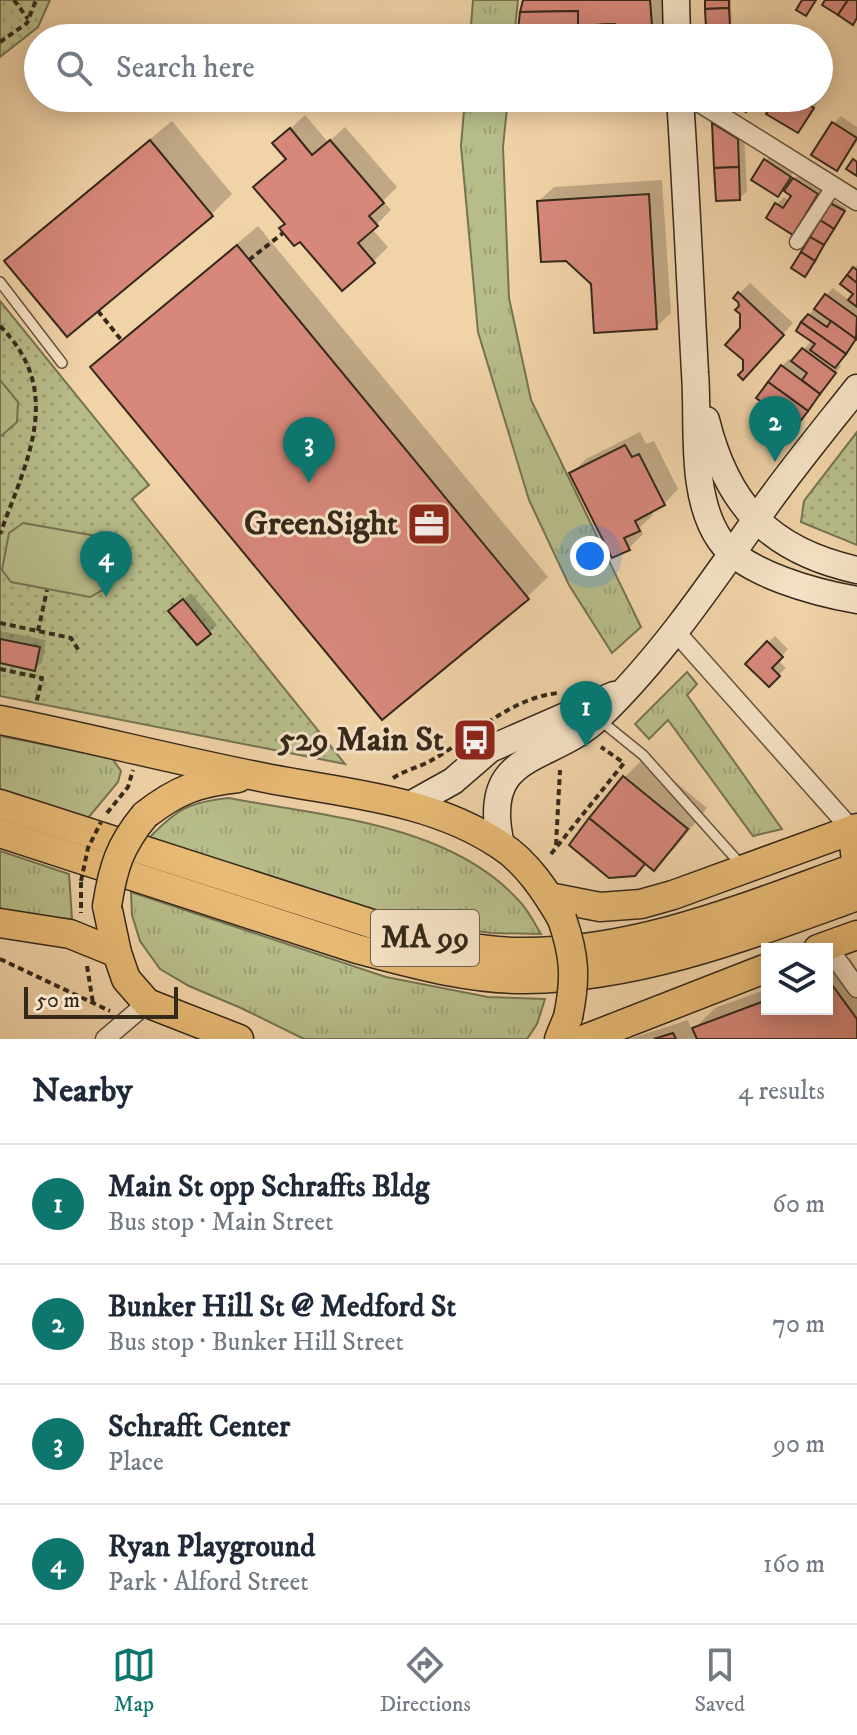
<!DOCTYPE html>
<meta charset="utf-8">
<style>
:root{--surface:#fff;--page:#f2f2f3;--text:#1f2937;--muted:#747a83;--line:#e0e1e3;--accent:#0f766e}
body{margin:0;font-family:"IM FELL DW Pica",serif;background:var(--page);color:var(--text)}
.controls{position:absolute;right:24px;bottom:24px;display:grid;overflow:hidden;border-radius:0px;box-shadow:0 4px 20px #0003}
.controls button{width:72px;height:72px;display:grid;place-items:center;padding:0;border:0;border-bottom:2px solid var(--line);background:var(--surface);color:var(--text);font:40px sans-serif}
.scale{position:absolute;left:24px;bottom:20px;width:154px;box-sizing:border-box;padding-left:8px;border:4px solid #35291b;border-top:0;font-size:22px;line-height:28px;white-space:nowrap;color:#35291b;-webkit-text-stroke:6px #f6e2c6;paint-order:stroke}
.you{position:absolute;left:590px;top:556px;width:28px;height:28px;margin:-20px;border:6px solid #fff;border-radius:50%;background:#1a73e8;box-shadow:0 0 0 12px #1a73e833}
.badge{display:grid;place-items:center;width:52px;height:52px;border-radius:50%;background:var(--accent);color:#fff;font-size:26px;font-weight:700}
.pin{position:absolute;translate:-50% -66px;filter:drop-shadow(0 2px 4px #0008)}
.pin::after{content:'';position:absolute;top:42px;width:28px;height:24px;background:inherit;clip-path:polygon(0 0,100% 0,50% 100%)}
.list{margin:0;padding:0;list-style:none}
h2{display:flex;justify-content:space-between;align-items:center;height:104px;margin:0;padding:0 32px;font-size:34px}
h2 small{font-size:26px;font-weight:400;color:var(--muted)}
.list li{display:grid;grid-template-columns:52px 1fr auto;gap:24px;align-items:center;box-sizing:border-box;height:120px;padding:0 32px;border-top:2px solid var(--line)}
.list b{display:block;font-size:30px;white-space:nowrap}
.list p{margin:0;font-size:26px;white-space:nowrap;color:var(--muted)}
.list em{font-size:26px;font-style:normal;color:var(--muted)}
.icon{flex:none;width:44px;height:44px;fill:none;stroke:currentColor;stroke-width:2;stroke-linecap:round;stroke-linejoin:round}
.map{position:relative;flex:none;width:857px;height:1039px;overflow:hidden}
.search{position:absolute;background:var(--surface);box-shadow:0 4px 20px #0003;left:24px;right:24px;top:24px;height:88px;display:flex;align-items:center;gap:20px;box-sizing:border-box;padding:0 28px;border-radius:44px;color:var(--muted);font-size:30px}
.sheet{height:584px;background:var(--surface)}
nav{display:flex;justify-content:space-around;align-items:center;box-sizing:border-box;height:112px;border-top:2px solid var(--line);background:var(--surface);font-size:22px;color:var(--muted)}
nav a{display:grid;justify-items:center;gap:4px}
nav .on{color:var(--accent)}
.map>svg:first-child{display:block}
.grass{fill:url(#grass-tufts);stroke:#767352;stroke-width:2}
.park{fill:url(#park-dots);stroke:#767352;stroke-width:2}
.pitch{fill:#b7bd8a;stroke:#767352;stroke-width:2}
.shadow{fill:#0003}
.building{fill:#d7887b;stroke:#35291b;stroke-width:2}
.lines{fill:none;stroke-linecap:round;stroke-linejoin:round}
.service-casing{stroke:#64543e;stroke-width:12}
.pedestrian-casing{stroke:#64543e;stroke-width:17}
.minor-casing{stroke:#64543e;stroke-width:21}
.secondary-casing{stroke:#35291b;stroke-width:29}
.primary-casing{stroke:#35291b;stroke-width:31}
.path{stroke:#35291b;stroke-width:4;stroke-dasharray:6 4;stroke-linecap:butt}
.service{stroke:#f6e2c6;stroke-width:9}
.pedestrian{stroke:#f6e2c6;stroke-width:14}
.minor{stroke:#f6e2c6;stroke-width:18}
.secondary{stroke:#f6e2c6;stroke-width:26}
.primary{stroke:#e8ba74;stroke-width:28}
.primary-bridge-casing{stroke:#35291b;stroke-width:31;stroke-linecap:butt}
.path-bridge{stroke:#35291b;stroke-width:4;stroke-dasharray:6 4;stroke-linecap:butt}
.primary-bridge{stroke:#e8ba74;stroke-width:28}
.labels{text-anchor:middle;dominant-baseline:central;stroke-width:6;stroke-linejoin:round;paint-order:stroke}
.shield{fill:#f6e2c6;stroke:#6f604e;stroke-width:2}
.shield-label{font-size:32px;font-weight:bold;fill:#35291b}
.poi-label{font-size:34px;font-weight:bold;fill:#35291b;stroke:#f6e2c6;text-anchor:end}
</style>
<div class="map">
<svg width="857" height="1039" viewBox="0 0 857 1039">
<defs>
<pattern id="grass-tufts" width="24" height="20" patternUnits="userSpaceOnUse" patternTransform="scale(2)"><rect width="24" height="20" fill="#b7bd8a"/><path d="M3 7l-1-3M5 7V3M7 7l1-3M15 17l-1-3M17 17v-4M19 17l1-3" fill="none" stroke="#9ea276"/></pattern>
<pattern id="park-dots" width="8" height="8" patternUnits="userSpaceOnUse" patternTransform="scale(2)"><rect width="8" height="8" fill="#b7bd8a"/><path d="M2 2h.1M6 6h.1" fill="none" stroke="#9ea276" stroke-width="1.8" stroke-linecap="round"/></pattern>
</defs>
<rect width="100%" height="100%" fill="#f1d3a8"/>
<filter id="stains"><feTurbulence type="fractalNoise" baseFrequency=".0025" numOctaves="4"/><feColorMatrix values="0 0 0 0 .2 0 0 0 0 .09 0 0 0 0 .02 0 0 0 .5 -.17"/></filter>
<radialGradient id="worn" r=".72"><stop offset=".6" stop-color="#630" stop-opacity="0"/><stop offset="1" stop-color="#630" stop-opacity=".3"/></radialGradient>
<g class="grass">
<path d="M 473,0 L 518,0 L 514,38 L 470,38 Z"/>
<path d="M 465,98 L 508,98 L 503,147 L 509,298 L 531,400 L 641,627 L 612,653 L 569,585 L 529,500 L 478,332 L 461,146 Z"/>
<path d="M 687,672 L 697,684 L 687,695 L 782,829 L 753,836 L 668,720 L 649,739 L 635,724 Z"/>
<path d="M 0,736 L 112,758 L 121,771 L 118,782 L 88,818 L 0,789 Z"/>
<path d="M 229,798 C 327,817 452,824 521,903 C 529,912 535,924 541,934 L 491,933 L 400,919 L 149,838 C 177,809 189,802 229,798 Z"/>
<path d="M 0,851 L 69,874 L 72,919 L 18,917 L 0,908 Z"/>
<path d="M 131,892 L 386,977 L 488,997 L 545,999 L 537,1024 L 527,1039 L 304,1039 L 241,1008 L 189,986 L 160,969 L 140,941 L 132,915 Z"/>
</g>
<g class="park">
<path d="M 0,0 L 50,0 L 38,27 L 0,57 Z"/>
<path d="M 0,301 L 149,485 L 132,499 L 345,764 L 0,696 Z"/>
<path d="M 857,432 L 857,545 L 801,522 L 804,501 Z"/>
</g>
<g class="pitch">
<path d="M 0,380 L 18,402 L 17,422 L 0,437 Z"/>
<path d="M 23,523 L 102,537 L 115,555 L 108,587 L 90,597 L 11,582 L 2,570 L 9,533 Z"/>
</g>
<g class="shadow">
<path d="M 525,0 L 665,0 L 667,38 L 519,38 Z"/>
<path d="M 707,0 L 731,0 L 732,38 L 708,38 Z"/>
<path d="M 778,98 L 815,98 L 819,100 L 798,131 Z"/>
<path d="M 305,115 L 328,142 L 345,127 L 397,187 L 383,201 L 391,210 L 372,229 L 388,247 L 373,262 L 287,224 L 288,158 L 275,143 Z"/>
<path d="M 841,116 L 857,127 L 857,142 L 837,169 L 834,123 Z"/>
<path d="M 721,117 L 744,132 L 747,191 L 740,198 L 718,199 L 714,124 Z"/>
<path d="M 172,121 L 232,194 L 212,214 L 67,334 L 6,261 L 27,240 Z"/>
<path d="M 773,154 L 796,169 L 778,194 L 766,160 Z"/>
<path d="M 801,172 L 824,187 L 793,232 L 777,204 L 784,197 L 790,202 L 794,179 Z"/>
<path d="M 662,180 L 671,313 L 656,327 L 593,283 L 539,201 L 554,187 Z"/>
<path d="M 835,201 L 846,208 L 808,271 L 832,204 Z"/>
<path d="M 258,226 L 548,577 L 527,597 L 93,367 L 114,347 Z"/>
<path d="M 857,265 L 857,338 L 838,363 L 841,366 L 802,418 L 759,397 L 782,366 L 789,359 L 793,362 L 812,340 L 809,315 L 826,295 L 833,288 L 850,301 L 856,293 L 843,284 Z"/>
<path d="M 750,283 L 793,323 L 754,366 L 745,371 L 741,307 L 736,297 Z"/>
<path d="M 640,432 L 646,444 L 654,441 L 678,489 L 664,504 L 651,510 L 653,515 L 640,527 L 643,534 L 629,548 L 572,473 L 586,459 Z"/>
<path d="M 191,593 L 217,625 L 197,643 L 178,604 Z"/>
<path d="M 0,631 L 46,640 L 42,662 L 35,669 L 0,661 Z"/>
<path d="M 775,636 L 788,649 L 778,660 L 786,668 L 769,684 L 748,663 Z"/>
<path d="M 645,757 L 707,808 L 675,848 L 654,868 L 646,862 L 634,874 L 571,845 L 624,778 Z"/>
<path d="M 850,958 L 857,969 L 857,1039 L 629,1039 L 688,1020 L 692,1031 L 715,1008 L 767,989 L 767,1009 L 827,1009 L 827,967 Z"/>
</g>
<g class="building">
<path d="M 523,0 L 650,0 L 653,38 L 616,38 L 615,24 L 578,26 L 578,11 L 520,12 Z"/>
<path d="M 705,0 L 729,0 L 729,8 L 705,9 Z"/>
<path d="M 802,0 L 816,0 L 806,16 L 796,10 Z"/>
<path d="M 825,0 L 848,0 L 838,15 L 822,5 Z"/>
<path d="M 848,0 L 857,0 L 857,18 L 853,25 L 838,15 Z"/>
<path d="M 729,8 L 730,27 L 706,28 L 705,9 Z"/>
<path d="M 578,11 L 578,26 L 568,26 L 568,38 L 517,38 L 520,12 Z"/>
<path d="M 610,24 L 611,38 L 579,38 L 578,26 Z"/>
<path d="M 730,27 L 730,38 L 706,38 L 706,28 Z"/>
<path d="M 724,98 L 755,98 L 746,112 Z"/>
<path d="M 776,98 L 808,98 L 805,103 L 814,108 L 798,133 L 766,114 Z"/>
<path d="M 832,122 L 857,138 L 837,171 L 811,155 Z"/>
<path d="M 712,123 L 738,139 L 739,167 L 714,168 Z"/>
<path d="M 290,128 L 312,155 L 330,140 L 384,203 L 369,216 L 378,226 L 358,243 L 375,263 L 342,291 L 300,242 L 294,246 L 279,228 L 285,224 L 253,187 L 286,159 L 272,143 Z"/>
<path d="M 150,140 L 213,216 L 67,337 L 4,261 Z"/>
<path d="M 764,159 L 791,177 L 778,197 L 751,180 Z"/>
<path d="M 853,159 L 857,162 L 857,176 L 846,169 Z"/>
<path d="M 739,167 L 740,200 L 716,201 L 714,168 Z"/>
<path d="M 793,178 L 818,194 L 793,235 L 766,218 L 775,203 L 783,208 L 791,196 L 784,191 Z"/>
<path d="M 649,194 L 657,329 L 594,333 L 591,284 L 566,261 L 541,262 L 537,201 Z"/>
<path d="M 830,203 L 845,211 L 834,229 L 820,220 Z"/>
<path d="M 820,220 L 834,229 L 824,245 L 810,237 Z"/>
<path d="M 810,237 L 824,245 L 815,261 L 801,252 Z"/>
<path d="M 237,245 L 529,599 L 382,720 L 90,367 Z"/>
<path d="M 801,252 L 815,261 L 805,277 L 791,268 Z"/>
<path d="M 853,267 L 857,270 L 857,283 L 847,275 Z"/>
<path d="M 847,275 L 857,283 L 857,307 L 848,300 L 853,294 L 840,284 Z"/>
<path d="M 738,292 L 784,335 L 743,380 L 738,375 L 743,370 L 743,360 L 725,345 L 740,328 L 740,314 L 735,310 L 739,306 L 738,302 L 733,298 Z"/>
<path d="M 825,294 L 857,317 L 856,339 L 814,309 Z"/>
<path d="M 808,314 L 827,327 L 831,321 L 856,339 L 846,354 L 801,322 Z"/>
<path d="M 801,322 L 846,354 L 835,368 L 810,350 L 815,344 L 796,331 Z"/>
<path d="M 802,348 L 836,373 L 820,394 L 802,380 L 807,373 L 791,361 Z"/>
<path d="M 781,365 L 820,394 L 808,411 L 768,382 Z"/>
<path d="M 768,382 L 808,411 L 796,427 L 756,398 Z"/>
<path d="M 625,445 L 632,457 L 639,454 L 665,505 L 635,521 L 640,531 L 624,538 L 630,550 L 612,558 L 569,473 Z"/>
<path d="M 183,599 L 211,634 L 197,645 L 168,611 Z"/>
<path d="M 0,639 L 40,647 L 35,671 L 0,663 Z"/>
<path d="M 767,641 L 783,657 L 772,668 L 780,676 L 769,687 L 745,664 Z"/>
<path d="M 623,776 L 688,829 L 654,871 L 589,818 Z"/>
<path d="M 589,818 L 645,864 L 635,876 L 609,878 L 569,845 Z"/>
<path d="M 827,978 L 857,1019 L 857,1039 L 697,1039 L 692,1028 L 767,1000 L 767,1009 L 827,1009 Z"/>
<path d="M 673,1033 L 676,1039 L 654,1039 Z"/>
</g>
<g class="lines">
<g class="service-casing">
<g id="service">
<path d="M 0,282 L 62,363"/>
<path d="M 601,721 L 643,755 L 743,867"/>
</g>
</g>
<g class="pedestrian-casing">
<path id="pedestrian" d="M 797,242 L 833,187"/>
</g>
<g class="minor-casing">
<g id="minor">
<path d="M 692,98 L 857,201"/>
<path d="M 675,631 L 852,830"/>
<path d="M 827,946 L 857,988"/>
<path d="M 105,1039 L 147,1003"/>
</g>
</g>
<g class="secondary-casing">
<g id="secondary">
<path d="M 676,0 L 677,38"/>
<path d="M 680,98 C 686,189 690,281 695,373 C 699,424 689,495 720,540 C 744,574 817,593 857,600"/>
<path d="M 706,420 C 727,505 770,551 857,570"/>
<path d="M 410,805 L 453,781 L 490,749 L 614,695"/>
<path d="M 501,845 C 479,748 550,765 599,717 C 660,658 708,588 757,518 C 788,473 823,431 857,388"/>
</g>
</g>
<g class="primary-casing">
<g id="primary">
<path d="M 0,720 C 86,737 170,759 256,776 C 337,793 429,797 500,845 C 527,862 547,893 562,919"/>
<path d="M 0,804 L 394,931 C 435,941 478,952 520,952 C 638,953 748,906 857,867 L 852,830"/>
<path d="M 145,815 C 177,790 199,782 238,778"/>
<path d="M 0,833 L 357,949 C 411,963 469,980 526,979 C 642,977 749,935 857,896"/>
<path d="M 549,897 L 600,907 L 641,904 L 673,895 L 857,828"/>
<path d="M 107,906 L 117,953 L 126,979 L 147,1003 L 239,1039"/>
<path d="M 0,923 L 70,934 L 117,953"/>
<path d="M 818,949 L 857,935"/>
<path d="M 559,1039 L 568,1017"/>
<path d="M 585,1039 L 767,968"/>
</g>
</g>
<g class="path">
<path d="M 14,0 L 28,19"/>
<path d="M 0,42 L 27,23 L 36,0"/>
<path d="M 249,260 L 283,233"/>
<path d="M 98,311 L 122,341"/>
<path d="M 0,326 C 65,391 27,460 0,534"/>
<path d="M 0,623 L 71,638 L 79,651"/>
<path d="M 38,631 L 47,590"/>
<path d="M 0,669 L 42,678 L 36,704"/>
<path d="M 393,778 C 405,770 420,767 432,760 C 473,737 509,698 558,693"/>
<path d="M 107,813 L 128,787 L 133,770"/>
<path d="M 556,845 L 560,770"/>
<path d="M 551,854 L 624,763 L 601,747"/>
<path d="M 81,882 L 81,913"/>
<path d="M 0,959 L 110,1011"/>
<path d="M 87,966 L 93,1003"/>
</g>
<use href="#service" class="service"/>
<use href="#pedestrian" class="pedestrian"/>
<use href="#minor" class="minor"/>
<use href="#secondary" class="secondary"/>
<use href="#primary" class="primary"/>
<g class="primary-bridge-casing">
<g id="primary-bridge">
<path d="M 107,906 C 113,867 120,845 145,815"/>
<path d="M 562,919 C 575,956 576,979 568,1017"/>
</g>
</g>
<path class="path-bridge" d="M 81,881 L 88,848 L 101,822"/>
<use href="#primary-bridge" class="primary-bridge"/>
</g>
<defs>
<g id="office-square" transform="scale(2.3)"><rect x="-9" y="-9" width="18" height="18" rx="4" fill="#8f2418" stroke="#f6e2c6"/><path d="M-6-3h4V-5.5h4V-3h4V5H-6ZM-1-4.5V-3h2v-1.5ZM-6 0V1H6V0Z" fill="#fff"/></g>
<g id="bus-square" transform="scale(2.3)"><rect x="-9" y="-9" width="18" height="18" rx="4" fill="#8f2418" stroke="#f6e2c6"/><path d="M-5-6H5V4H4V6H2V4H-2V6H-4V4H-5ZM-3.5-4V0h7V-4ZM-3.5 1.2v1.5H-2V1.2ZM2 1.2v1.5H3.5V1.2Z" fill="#fff"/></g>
</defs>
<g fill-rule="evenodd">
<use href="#office-square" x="429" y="524"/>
<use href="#bus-square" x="475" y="740"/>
</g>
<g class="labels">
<rect class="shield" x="371" y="910" width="108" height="56" rx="6"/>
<g class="shield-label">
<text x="425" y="938">MA 99</text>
</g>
<g class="poi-label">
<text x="398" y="524">GreenSight</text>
<text x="444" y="740">529 Main St</text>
</g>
</g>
<rect width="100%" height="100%" filter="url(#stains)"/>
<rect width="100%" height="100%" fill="url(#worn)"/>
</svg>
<div class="controls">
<button><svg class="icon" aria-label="layers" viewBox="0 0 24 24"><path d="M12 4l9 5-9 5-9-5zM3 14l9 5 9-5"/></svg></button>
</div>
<div class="scale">50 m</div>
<div class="you"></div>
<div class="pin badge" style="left:586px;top:747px">1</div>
<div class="pin badge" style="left:775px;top:462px">2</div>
<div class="pin badge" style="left:309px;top:483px">3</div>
<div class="pin badge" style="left:106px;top:597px">4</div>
<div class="search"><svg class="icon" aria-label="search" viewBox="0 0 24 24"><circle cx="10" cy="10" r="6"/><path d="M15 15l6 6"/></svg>Search here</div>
</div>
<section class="sheet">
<h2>Nearby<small>4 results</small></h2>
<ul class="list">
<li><span class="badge">1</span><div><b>Main St opp Schraffts Bldg</b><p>Bus stop · Main Street</p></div><em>60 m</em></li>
<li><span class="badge">2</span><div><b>Bunker Hill St @ Medford St</b><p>Bus stop · Bunker Hill Street</p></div><em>70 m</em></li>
<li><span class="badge">3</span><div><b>Schrafft Center</b><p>Place</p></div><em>90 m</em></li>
<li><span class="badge">4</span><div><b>Ryan Playground</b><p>Park · Alford Street</p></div><em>160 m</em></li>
</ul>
</section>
<nav>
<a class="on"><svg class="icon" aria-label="map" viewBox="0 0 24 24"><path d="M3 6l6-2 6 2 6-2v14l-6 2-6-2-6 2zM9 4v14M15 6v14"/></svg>Map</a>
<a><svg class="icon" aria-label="directions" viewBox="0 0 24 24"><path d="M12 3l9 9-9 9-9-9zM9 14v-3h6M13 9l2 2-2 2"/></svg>Directions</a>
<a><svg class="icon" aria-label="saved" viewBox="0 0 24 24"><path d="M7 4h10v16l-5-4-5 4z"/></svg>Saved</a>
</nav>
